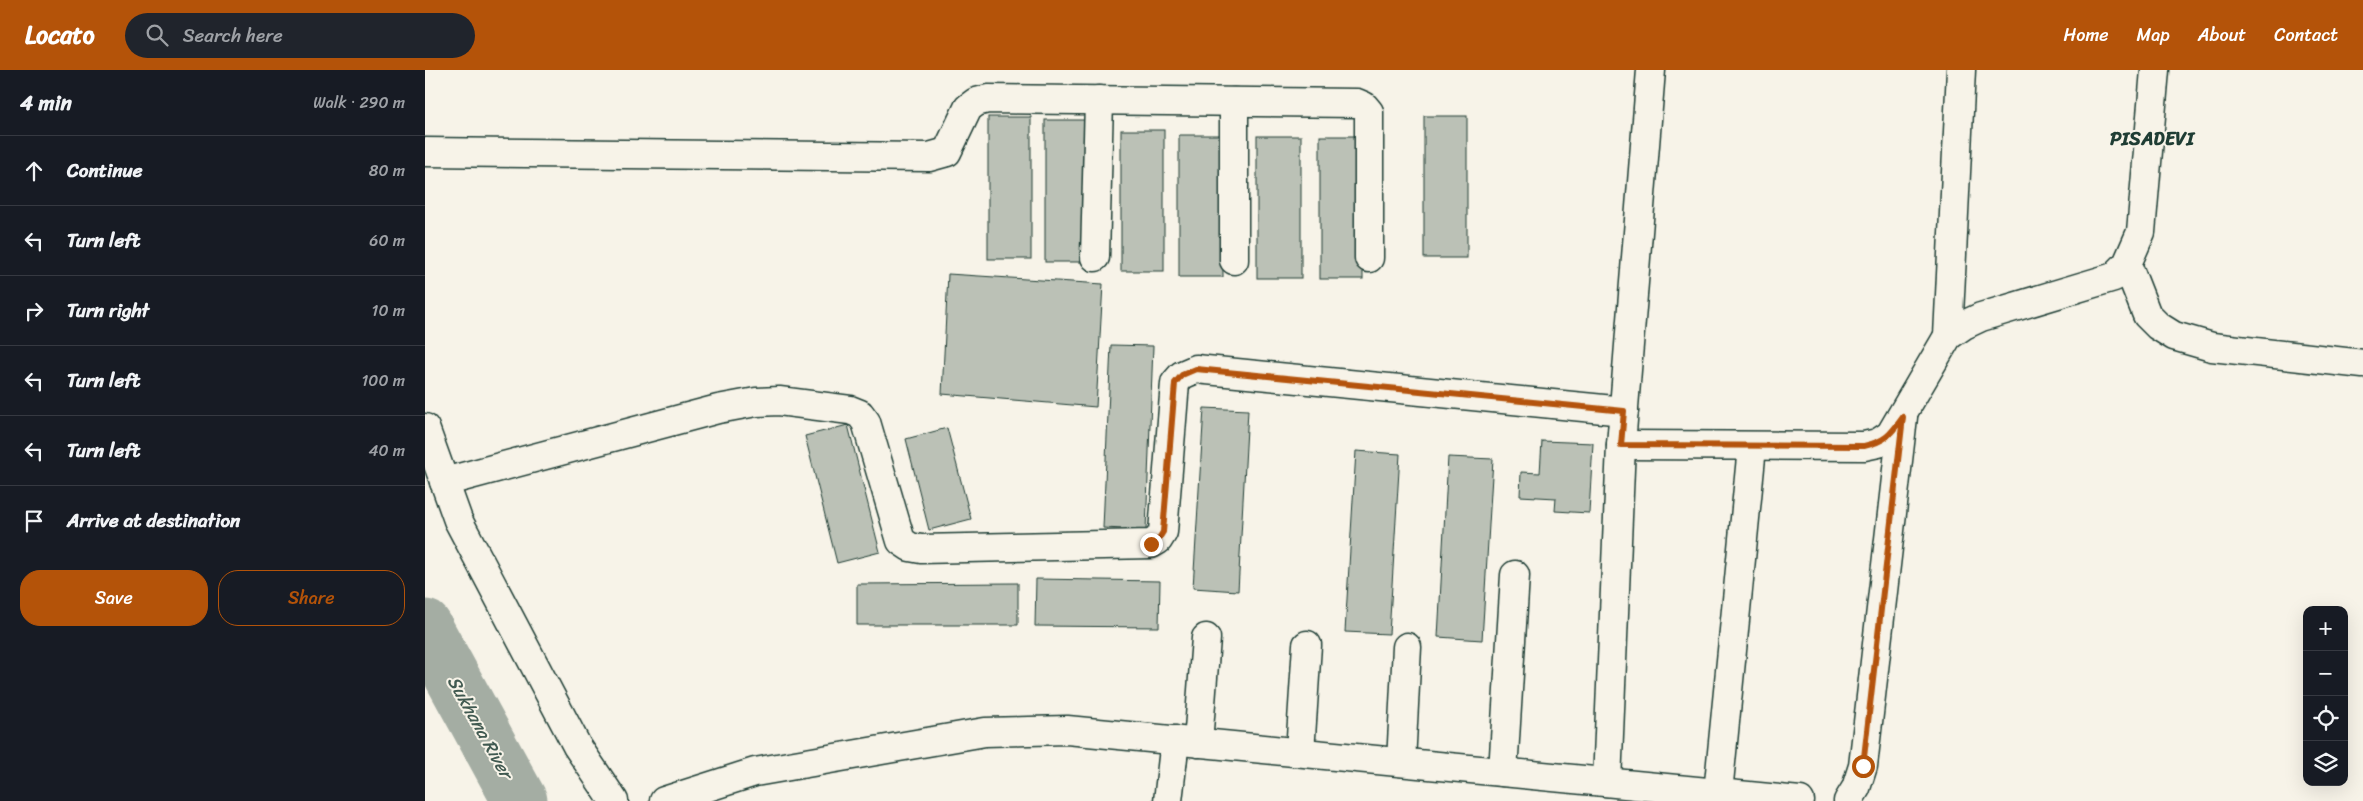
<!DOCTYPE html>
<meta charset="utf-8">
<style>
:root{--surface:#171b24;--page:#20242c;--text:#f1f3f6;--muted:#9ea1a6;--line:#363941;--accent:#b45309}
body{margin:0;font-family:Sriracha,sans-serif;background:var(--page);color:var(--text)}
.controls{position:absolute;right:15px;bottom:15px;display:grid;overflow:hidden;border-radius:10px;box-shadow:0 5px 20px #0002}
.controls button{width:45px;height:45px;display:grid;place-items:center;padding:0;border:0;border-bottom:1px solid var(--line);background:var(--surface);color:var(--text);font:25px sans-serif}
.stop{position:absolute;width:15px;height:15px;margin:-11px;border:4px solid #b45309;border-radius:50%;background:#fff}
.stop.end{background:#b45309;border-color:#fff;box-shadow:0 1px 5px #0008}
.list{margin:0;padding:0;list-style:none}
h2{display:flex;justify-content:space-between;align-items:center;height:65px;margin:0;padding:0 20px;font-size:21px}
h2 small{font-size:16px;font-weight:400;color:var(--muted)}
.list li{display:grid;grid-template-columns:32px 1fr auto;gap:15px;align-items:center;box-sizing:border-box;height:70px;padding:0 20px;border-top:1px solid var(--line)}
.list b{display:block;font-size:19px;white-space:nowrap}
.list em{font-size:16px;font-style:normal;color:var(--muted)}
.actions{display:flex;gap:10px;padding:15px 20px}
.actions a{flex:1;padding:11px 0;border:1px solid var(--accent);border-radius:20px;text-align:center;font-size:18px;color:var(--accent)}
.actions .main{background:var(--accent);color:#fff}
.icon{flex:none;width:28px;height:28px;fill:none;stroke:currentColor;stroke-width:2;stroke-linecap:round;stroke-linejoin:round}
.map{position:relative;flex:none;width:1938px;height:731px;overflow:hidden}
header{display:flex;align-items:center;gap:30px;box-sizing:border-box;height:70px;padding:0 25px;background:var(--accent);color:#fff}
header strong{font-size:24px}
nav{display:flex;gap:28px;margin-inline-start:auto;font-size:18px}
.search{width:350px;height:45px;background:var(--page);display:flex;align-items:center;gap:12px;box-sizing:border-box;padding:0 18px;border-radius:28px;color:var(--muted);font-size:19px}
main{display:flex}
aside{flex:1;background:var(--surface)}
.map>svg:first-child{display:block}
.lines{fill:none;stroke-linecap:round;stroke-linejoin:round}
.river{stroke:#a4ada3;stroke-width:55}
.building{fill:#bbc1b6;stroke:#1f3d34}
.street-casing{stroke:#1f3d34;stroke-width:31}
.street{stroke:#f7f3e8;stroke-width:28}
.route{stroke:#b45309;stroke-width:6}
.labels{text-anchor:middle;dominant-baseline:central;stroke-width:4;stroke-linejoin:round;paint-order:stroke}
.water-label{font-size:18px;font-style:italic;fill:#405950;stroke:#f7f3e8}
.quarter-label{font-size:19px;font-weight:bold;fill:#1f3d34;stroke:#f7f3e8}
</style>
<header>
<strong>Locato</strong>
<div class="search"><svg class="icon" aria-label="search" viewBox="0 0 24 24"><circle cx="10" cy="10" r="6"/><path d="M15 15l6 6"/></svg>Search here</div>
<nav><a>Home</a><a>Map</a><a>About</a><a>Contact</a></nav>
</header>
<main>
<aside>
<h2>4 min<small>Walk · 290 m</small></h2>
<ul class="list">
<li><svg class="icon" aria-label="ahead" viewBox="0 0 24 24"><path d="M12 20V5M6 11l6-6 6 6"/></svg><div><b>Continue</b></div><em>80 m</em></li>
<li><svg class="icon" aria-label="left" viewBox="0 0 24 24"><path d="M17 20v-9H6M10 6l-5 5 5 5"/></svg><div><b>Turn left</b></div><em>60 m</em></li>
<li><svg class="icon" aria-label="right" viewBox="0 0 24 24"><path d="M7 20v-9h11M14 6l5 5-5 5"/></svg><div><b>Turn right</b></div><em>10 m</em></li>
<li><svg class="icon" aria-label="left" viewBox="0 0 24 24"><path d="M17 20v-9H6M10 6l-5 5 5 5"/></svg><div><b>Turn left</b></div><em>100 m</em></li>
<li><svg class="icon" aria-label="left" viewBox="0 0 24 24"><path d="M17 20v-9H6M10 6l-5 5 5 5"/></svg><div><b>Turn left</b></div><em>40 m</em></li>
<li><svg class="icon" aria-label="arrive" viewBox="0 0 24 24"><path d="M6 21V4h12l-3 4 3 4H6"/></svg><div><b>Arrive at destination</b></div></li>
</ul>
<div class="actions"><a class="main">Save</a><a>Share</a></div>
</aside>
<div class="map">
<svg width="1938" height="731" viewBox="0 0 1938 731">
<rect width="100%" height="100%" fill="#f7f3e8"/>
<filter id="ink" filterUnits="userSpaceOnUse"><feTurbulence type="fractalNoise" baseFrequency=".02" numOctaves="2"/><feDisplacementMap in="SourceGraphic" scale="10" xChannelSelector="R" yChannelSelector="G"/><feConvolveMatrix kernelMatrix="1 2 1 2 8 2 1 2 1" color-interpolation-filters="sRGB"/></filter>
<g filter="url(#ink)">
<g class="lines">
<path class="river" d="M 0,557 L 95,731"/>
</g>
<g class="building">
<rect x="999" y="46" width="43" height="142"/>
<rect x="563" y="47" width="43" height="142"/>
<rect x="620" y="50" width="43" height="142"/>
<rect x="696" y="60" width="43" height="141"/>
<path d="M 754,65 L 797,65 L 798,207 L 754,207 Z"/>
<rect x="832" y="66" width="44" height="142"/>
<rect x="895" y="66" width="43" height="143"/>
<path d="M 523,204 L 678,214 L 671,337 L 517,324 Z"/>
<path d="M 686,275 L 728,276 L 721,460 L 678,458 Z"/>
<path d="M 779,338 L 823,340 L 813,521 L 768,518 Z"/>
<path d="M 423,355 L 455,482 L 412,493 L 380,366 Z"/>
<path d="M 522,358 L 546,449 L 504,460 L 481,369 Z"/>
<path d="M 1117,371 L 1168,373 L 1164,443 L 1130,441 L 1131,428 L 1095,426 L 1096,402 L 1115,403 Z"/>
<path d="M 931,381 L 975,384 L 964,564 L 920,562 Z"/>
<path d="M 1023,387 L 1068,389 L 1057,570 L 1013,567 Z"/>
<path d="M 611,509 L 735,511 L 734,557 L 610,556 Z"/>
<path d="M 593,513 L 593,555 L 432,555 L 432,514 Z"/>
</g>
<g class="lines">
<g class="street-casing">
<g id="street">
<path d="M 809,32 L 809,190"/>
<path d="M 0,82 L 504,87 L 522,82 L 543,38 L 551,32 L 563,29 L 932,33 L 939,36 L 944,42 L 944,188"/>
<path d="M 670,187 L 674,30"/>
<path d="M 1702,194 L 1722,245 L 1733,256 L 1749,266 L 1787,277 L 1938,294"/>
<path d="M 1523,266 L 1536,0"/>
<path d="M 0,358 L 33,450 L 152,676 L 189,731"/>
<path d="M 1196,375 L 1439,376 L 1453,373 L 1465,365 L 1523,266 L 1539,255 L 1556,247 L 1689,207 L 1702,194 L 1716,162 L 1730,0"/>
<path d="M 19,412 L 293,339 L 331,332 L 354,331 L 425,340 L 435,344 L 441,352 L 476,471 L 485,477 L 496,479 L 726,474 L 733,470 L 738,462 L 750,313 L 757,305 L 771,299 L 1199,341"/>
<path d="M 773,673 L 781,568"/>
<path d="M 875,682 L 882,575"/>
<path d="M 976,692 L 982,577"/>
<path d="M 1078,702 L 1090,505"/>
<path d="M 1182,712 L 1196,375 L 1226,0"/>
<path d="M 1293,723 L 1327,377"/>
<path d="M 239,731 L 330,702 L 560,662 L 642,660 L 1375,731"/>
<path d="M 743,731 L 750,670"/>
<path d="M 1423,731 L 1431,718 L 1438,696 L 1478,347"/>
</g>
</g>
<use href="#street" class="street"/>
</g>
</g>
<g class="lines" filter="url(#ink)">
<path class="route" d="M 726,474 L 733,470 L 738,462 L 750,313 L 757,305 L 771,299 L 1199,341 L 1196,375 L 1439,376 C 1461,371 1465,365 1478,347 L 1438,696"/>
</g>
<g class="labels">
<g class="water-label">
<text transform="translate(55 657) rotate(61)">Sukhana River</text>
</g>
<g class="quarter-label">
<text x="1727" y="68">PISADEVI</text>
</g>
</g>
</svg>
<div class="controls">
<button>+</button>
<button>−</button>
<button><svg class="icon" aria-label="locate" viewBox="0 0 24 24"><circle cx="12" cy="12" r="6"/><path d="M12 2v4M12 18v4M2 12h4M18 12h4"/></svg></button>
<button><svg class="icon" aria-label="layers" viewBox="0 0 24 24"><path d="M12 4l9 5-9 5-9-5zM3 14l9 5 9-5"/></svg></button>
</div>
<div class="stop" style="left:1438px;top:696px"></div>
<div class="stop end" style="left:726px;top:474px"></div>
</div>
</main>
